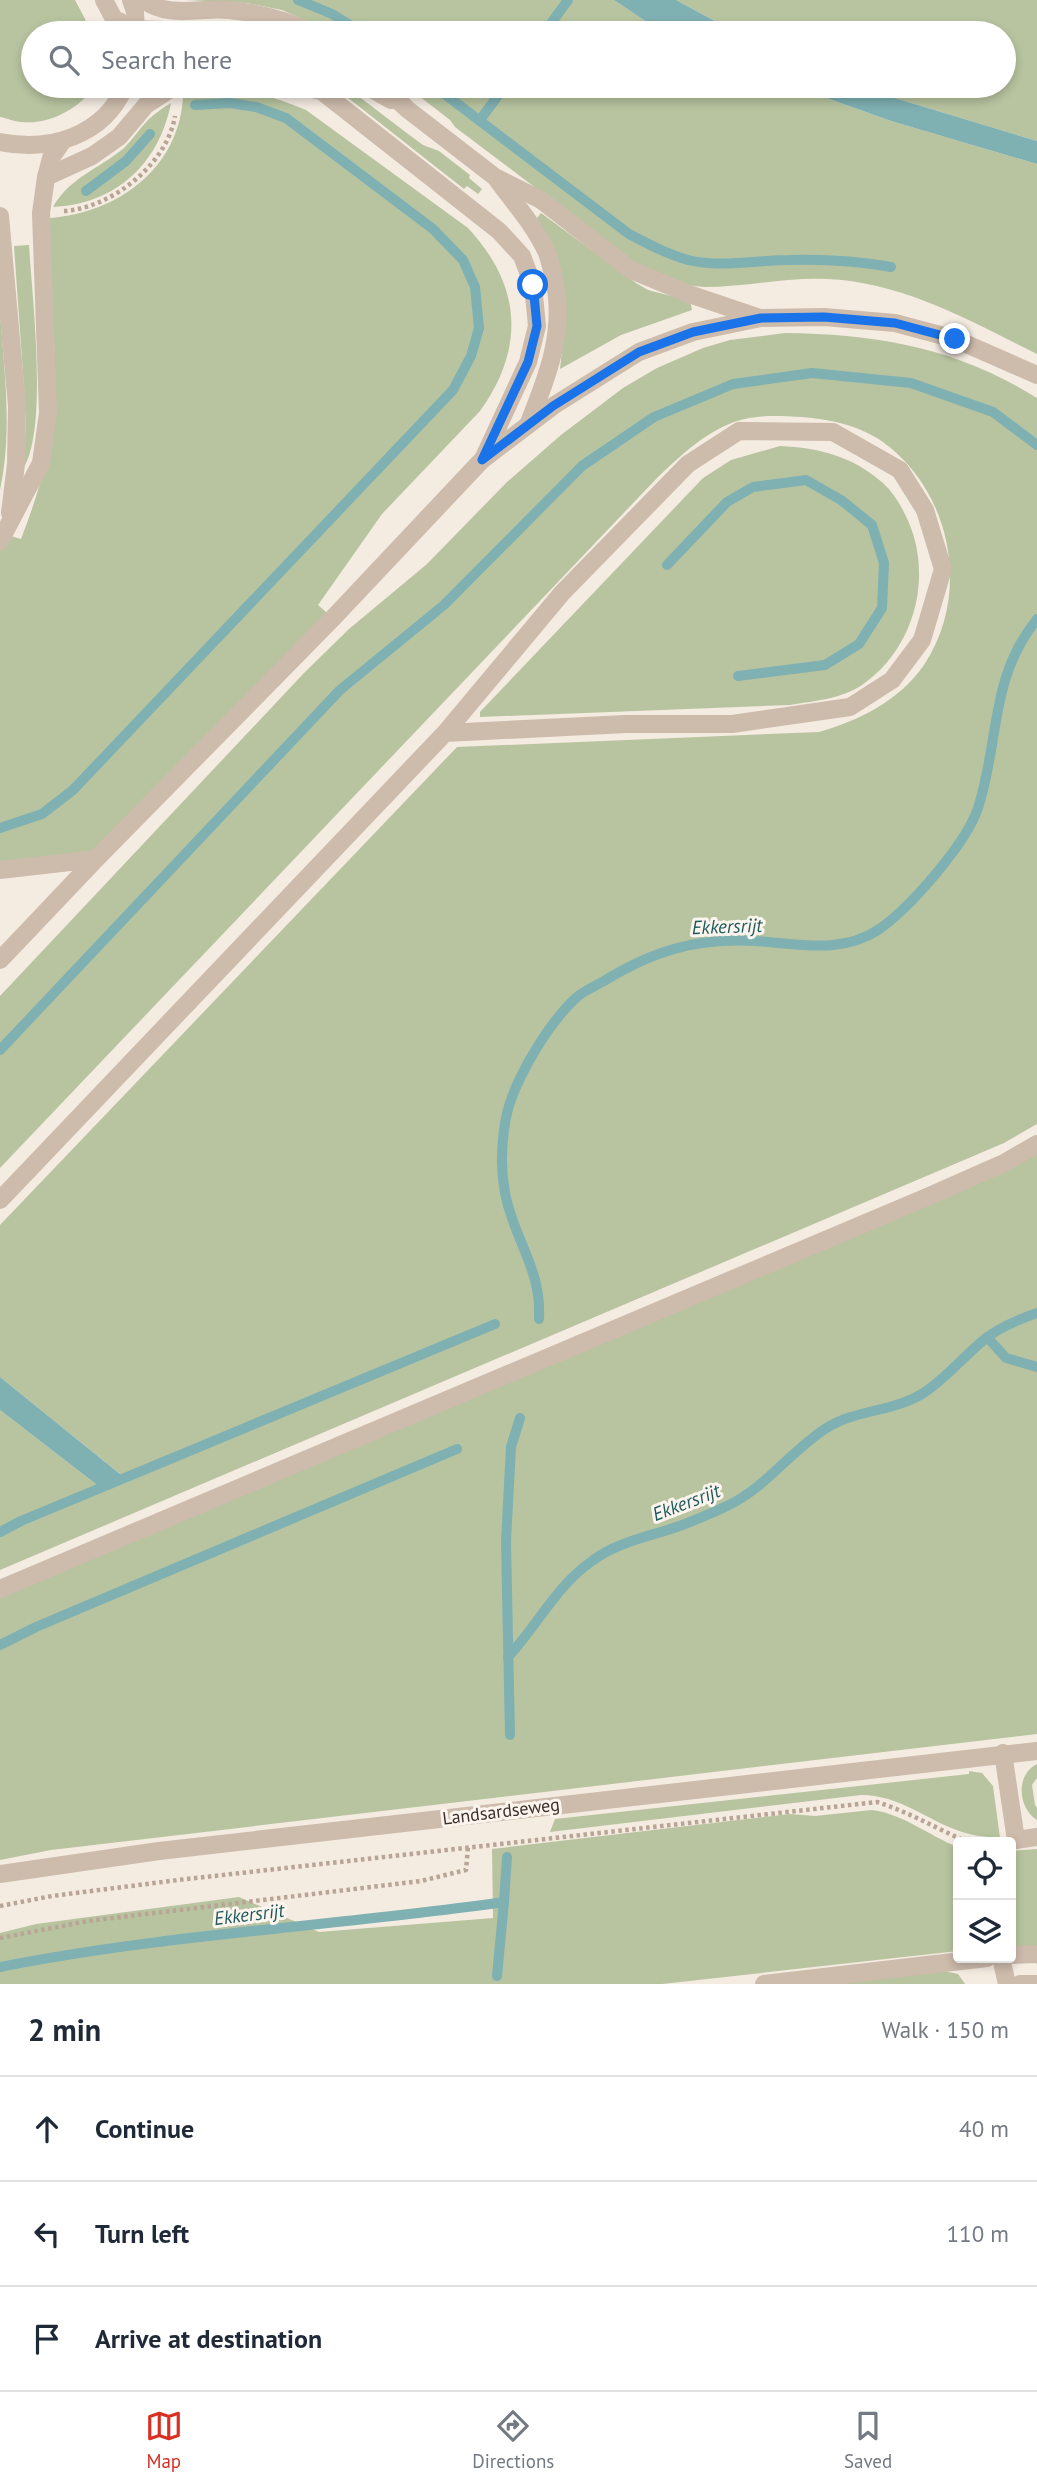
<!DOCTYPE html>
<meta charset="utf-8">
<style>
:root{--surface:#fff;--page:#f6f6f7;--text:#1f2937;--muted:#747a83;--line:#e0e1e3;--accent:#d93025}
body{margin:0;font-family:"PT Sans",sans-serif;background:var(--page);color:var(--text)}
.controls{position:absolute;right:21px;bottom:21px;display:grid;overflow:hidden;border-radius:7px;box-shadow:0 4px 10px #0003}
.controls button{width:63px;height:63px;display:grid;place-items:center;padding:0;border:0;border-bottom:2px solid var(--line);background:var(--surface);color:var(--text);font:35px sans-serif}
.stop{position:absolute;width:21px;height:21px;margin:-16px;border:5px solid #1a73e8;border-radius:50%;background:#fff}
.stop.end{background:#1a73e8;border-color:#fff;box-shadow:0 2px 7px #0008}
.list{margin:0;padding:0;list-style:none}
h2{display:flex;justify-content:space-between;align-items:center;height:91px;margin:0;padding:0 28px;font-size:30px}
h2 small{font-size:23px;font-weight:400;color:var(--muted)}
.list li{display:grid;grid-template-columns:46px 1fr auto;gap:21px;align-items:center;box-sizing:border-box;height:105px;padding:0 28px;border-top:2px solid var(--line)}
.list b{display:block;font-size:26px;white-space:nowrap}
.list em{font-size:23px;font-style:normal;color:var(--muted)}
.icon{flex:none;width:38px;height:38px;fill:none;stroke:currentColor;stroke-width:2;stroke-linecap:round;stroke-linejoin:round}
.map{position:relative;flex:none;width:1037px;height:1984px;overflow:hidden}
.search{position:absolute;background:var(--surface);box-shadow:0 4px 10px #0003;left:21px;right:21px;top:21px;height:77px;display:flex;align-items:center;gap:18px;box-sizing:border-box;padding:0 24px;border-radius:38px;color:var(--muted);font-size:26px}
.sheet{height:406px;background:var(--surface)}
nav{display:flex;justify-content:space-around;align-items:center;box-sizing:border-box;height:98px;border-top:2px solid var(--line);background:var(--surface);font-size:19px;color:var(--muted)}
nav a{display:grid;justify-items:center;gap:4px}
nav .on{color:var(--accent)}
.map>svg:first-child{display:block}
.green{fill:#b8c4a0}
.water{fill:#7fb0b2}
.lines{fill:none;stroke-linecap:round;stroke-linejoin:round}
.stream{stroke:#7fb0b2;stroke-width:10}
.path{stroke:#b9a596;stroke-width:4.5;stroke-dasharray:3.5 3.5;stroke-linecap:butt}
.service{stroke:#cdbbac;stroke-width:18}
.minor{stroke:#cdbbac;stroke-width:18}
.tertiary{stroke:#cdbbac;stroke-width:18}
.route{stroke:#1a73e8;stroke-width:9}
.labels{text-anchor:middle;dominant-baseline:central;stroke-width:6;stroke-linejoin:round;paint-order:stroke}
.street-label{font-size:18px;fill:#3b302b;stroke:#fbf5ee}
.water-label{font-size:19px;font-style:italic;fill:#1f5a5e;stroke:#fbf5ee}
</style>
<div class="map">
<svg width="1037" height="1984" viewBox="0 0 1037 1984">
<rect width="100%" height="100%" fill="#f4ebe1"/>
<g class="green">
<path d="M 0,0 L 75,0 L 85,19 L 89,33 L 33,33 L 33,86 L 95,86 C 80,108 50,125 22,122 C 15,122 7,118 0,117 Z"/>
<path d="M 186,0 L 614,0 L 657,29 L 667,33 L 335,33 L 282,10 L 246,3 Z"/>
<path d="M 676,0 L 1037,0 L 1037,141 L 855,86 L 1004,86 L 1004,33 L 737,33 Z"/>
<path d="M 333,86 L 345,86 L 408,134 L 423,145 L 439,151 L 470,175 L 469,178 L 482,189 L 478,194 L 467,186 L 464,189 Z"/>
<path d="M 406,86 L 793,86 L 891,121 L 1037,164 L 1037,354 C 971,321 902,282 827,279 C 786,277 745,287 704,287 L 686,285 L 634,262 L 455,127 L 450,120 Z"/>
<path d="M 211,89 C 245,89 274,96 306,110 L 468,228 C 521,285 526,347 480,411 L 382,514 L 318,605 L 333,618 L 96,859 L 0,870 L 0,533 L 21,539 C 39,493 53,445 55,395 C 57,338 47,281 48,224 L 50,218 C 118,213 179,168 183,97 Z"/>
<path d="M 171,103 C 159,164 116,204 53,207 C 70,177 99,169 124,148 C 133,139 140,128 149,119 C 155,113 163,108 171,103 Z"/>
<path d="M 541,213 L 636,283 L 648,290 L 690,301 L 692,310 L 621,335 L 560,369 L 566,315 L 538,222 L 537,218 Z"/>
<path d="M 29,245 C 32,296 48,426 24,467 L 26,416 L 14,246 Z"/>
<path d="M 0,311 C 4,371 13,431 0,490 Z"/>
<path d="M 785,333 C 878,334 957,348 1037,398 L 1037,1124 L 1004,1143 L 0,1570 L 0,1410 L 101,1488 L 124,1477 L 0,1377 L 0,1225 L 457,747 L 819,732 C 860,720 899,701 924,665 C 972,593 951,491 883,442 C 861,426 829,419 802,417 C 778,416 757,414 734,422 C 704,433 679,457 657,478 L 0,1168 L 0,996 L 304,673 L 349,629 L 427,564 L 507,482 L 561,435 L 623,388 L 657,368 L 703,348 L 730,340 Z"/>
<path d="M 780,446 C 820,448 852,456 883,483 C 895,494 903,509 909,523 C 933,580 913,650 862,685 C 841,699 814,701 790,705 L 480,717 L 480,712 L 703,478 L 731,460 Z"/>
<path d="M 1037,1144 L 1037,1734 L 51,1850 L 0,1860 L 0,1589 Z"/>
<path d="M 1037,1764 L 1037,1778 L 1032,1785 L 1035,1805 L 1037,1808 L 1037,1820 C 1018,1808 1015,1775 1037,1764 Z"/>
<path d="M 969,1771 L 982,1773 L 993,1786 L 1000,1838 C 987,1837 975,1836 962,1832 C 926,1820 900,1795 861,1795 L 550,1832 L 555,1819 L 969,1774 Z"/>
<path d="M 872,1810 C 904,1814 929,1836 958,1847 L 958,1951 L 662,1984 L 0,1984 L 0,1933 L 36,1924 L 239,1897 L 319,1932 L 493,1918 L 492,1849 L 790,1814 L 815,1816 Z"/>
<path d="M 1037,1849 L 1037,1964 L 1011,1945 L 1011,1851 Z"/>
<path d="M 939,1970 L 958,1974 L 965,1984 L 808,1984 Z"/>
</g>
<g class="water">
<path d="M 614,0 L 676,0 L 737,33 L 667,33 L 657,29 Z"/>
<path d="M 793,86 L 855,86 L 1037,141 L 1037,164 L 891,121 Z"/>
<path d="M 0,1377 L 125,1478 L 101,1488 L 0,1410 Z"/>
</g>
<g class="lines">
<g class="stream">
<path d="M 298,0 L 332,14 L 363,33"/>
<path d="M 544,33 L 568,0"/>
<path d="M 434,86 L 629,234 C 648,244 667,254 688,260 C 720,268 757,260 789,260 C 824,259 857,261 891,267"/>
<path d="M 480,120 L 505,86"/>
<path d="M 86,191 L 126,161 L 150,134"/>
<path d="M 667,565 L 727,502 L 753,487 L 806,480 L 841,500 L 872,525 L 884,563 L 882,608 L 859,644 L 825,665 L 738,676"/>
<path d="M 0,828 L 42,814 L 73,790 L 453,390 L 471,356 L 479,328 L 475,287 L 463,260 L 433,229 L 286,118 L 256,107 L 230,103 L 195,105"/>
<path d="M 0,1050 L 340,690 L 444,605 L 582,466 L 654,417 L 733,384 L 812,373 L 911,383 L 993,412 L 1037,445"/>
<path d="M 539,1319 C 541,1278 525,1256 512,1218 C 502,1191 500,1159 504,1130 C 507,1104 517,1083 529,1061 C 542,1038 557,1015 577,997 C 584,991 595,986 604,981 C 653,951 695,938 754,941 C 796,943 840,955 878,930 C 909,909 966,844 978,808 C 1000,740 989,679 1037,619"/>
<path d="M 987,1337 L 1006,1358 L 1037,1367"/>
<path d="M 0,1532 L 21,1521 L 495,1324"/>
<path d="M 0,1645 L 36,1627 L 457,1449"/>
<path d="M 508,1657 C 537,1626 556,1586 592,1561 C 620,1540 654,1536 685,1524 C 700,1518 715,1512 729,1505 C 766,1487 791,1451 825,1429 C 855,1409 895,1412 925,1392 C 947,1377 964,1356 985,1339 C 999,1327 1020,1319 1037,1313"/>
<path d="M 510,1735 L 506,1541 L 511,1447 L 520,1418"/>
<path d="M 0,1967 C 166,1934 336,1926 504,1902 L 507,1857"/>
<path d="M 497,1976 L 504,1902"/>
</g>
<g class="path">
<path d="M 64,211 C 111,208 167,165 175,116"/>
<path d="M 0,1906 L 52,1896 L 178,1880 L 877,1802 C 909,1812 937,1829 968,1842"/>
<path d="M 0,1938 L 88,1921 L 421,1881 L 466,1870 L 468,1847"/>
</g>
<g class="service">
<path d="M 104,0 L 114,19 L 135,29 L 244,33"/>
<path d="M 131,0 L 135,12 L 136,33"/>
<path d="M 144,0 C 168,19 202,7 229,10 C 258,13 288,20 313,33"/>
<path d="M 293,86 L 322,91"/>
<path d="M 315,86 L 499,231 L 522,256 L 533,285 L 537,326 L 528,362 L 484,457"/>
<path d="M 366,86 L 391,100"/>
<path d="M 383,86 L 407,109 L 495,177 L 541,200 L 631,270 L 689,294 L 760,318"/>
<path d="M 0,142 C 50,152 104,136 125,86"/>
<path d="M 46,177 L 92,156 L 119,137 L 146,105 L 175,86"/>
<path d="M 498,181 C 515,204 535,226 547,253 C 550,261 552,270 554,279 C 566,331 547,378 528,425"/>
<path d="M 0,216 L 17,406 L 16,464 L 10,513"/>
<path d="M 0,541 L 41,463 L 48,413 L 41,213 L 46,177 L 51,158 L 62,142"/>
<path d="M 0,870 L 96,859"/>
<path d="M 0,960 L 96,859 L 333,618 L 482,460 L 553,406 L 639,352 L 693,332 L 761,318 L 824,317 L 895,323 L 955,339 L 1037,375"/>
<path d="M 0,1200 L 445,733 L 562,593 L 688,464 L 739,431 L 833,432 L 900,470 L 925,510 L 943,569 L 922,640 L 892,680 L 850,707 L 732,724 L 626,724 L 445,733"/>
<path d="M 0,1589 L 927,1197 L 1004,1163 L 1037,1144"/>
<path d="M 1011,1955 L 1037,1954"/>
<path d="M 1001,1958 L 1007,1984"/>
<path d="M 764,1984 L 987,1958"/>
<path d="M 1020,1984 L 1037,1984"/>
</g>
<path class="minor" d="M 1003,1753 L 1016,1840 L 1037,1837"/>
<path class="tertiary" d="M 0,1874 L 159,1851 L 1037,1751"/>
</g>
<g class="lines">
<path class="route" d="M 533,285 L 537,326 L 528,362 L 482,460 L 553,406 L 639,352 L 693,332 L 761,318 L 824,317 L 895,323 L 955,339"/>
</g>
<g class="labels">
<g class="street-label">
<text transform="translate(501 1811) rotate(-7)">Landsardseweg</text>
</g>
<g class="water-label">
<text transform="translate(727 926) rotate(-2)">Ekkersrijt</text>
<text transform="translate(686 1502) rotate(-21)">Ekkersrijt</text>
<text transform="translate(249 1914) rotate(-7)">Ekkersrijt</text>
</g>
</g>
</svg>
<div class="controls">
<button><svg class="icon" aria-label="locate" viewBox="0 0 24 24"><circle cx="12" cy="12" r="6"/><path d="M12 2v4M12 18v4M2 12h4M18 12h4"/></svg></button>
<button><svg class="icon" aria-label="layers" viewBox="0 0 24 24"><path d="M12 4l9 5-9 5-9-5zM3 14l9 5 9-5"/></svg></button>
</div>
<div class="stop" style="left:533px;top:285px"></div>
<div class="stop end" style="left:955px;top:339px"></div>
<div class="search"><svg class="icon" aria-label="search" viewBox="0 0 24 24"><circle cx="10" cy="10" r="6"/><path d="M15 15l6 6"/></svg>Search here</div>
</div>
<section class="sheet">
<h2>2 min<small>Walk · 150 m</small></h2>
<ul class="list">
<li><svg class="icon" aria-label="ahead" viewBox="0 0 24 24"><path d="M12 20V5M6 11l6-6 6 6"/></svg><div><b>Continue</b></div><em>40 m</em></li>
<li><svg class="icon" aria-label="left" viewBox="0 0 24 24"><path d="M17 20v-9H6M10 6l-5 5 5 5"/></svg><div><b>Turn left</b></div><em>110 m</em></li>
<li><svg class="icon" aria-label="arrive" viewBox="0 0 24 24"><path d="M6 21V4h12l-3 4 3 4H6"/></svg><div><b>Arrive at destination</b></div></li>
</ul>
</section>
<nav>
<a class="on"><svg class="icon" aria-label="map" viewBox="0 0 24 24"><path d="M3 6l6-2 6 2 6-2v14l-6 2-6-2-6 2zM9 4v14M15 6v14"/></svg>Map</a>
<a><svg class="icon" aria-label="directions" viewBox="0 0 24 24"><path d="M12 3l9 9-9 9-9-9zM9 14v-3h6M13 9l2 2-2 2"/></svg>Directions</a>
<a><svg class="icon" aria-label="saved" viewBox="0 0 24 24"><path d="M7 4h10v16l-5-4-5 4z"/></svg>Saved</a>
</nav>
